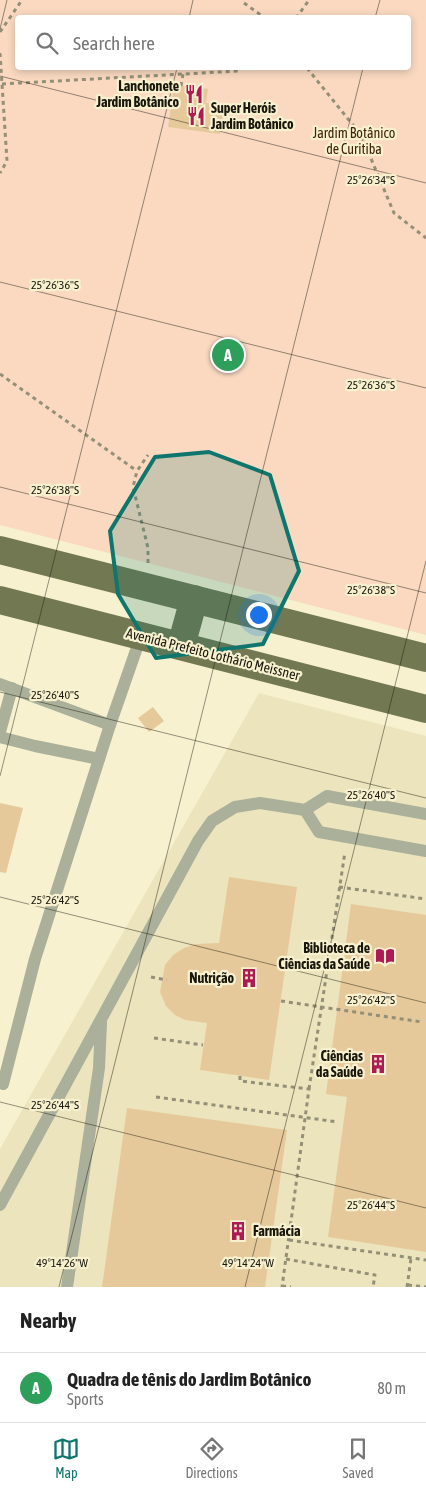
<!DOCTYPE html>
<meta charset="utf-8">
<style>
:root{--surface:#fff;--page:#f6f6f6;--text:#222;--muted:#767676;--line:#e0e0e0;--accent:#0f766e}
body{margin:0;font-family:"Asap Condensed",sans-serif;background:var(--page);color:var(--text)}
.you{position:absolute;left:258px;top:614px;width:18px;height:18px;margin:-12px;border:4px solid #fff;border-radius:50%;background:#1a73e8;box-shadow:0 0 0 8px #1a73e833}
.badge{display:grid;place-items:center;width:32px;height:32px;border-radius:50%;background:var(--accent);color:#fff;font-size:16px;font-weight:700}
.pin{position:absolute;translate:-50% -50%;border:2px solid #fff;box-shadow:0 1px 5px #0006}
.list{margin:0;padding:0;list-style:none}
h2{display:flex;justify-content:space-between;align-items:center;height:65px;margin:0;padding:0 20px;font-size:21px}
h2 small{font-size:16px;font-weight:400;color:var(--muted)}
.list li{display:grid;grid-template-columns:32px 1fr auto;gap:15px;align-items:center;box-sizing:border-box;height:70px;padding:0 20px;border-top:1px solid var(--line)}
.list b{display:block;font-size:19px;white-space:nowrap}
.list p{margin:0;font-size:16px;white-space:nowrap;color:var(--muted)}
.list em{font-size:16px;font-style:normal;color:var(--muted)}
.icon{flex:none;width:28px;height:28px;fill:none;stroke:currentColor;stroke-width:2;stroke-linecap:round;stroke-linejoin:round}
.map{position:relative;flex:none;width:426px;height:1287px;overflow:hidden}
.search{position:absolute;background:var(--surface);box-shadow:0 2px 8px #0003;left:15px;right:15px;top:15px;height:55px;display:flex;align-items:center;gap:12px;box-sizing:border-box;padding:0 18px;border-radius:5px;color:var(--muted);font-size:19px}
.sheet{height:135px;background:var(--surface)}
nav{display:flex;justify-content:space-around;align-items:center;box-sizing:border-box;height:70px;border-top:1px solid var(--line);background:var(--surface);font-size:14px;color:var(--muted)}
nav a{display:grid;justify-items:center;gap:2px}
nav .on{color:var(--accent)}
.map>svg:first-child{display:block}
.built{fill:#ece4bc}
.green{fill:#fad9c0;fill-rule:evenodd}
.building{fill:#e6c99b}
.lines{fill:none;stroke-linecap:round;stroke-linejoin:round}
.path{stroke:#949078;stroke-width:3;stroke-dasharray:4 4;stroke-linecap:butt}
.service{stroke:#abb09a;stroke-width:12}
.primary{stroke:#727952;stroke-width:28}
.marked{fill:#0f766e;fill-opacity:0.2;stroke:#0f766e;stroke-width:4;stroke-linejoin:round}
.ticks{fill:none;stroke:#19170b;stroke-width:1;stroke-opacity:0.45}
.labels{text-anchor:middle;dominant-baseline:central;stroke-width:4.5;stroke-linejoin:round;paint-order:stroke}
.poi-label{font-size:14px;font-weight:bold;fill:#19170b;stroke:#f7f1d0;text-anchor:end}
.park-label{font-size:14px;fill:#3f2206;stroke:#f7f1d0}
.street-label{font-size:14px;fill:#19170b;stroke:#f7f1d0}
.ticks-label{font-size:12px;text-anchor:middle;fill:#19170b;stroke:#f7f1d0;stroke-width:4.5;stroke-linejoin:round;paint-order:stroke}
</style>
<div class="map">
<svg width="426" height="1287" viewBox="0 0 426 1287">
<rect width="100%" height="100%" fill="#f7f1d0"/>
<path class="built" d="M 259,693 L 426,736 L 426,1287 L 0,1287 L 0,1149 Z"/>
<path class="green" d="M 0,0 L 426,0 L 426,635 L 0,525 ZM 18,18 L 408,18 L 408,68 L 18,68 Z"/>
<g class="building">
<path d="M 174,85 L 208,89 L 206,103 L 224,105 L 220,134 L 168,127 Z"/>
<path d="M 153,707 L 164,721 L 149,732 L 138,718 Z"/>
<path d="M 0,803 L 23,808 L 6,873 L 0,872 Z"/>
<path d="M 229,877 L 297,887 L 269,1080 L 200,1070 L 207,1023 L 185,1020 L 175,1015 L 166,1006 L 160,992 L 165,965 L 173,955 L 184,948 L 196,944 L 219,943 Z"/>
<path d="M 351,904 L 426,915 L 426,1252 L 328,1237 L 347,1097 L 326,1094 Z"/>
<path d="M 127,1108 L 287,1130 L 265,1287 L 102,1287 Z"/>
</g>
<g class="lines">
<g class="path">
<path d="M 244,3 L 265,18"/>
<path d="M 296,18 L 309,0"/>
<path d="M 0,32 L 22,0"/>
<path d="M 0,53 L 7,161 L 0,173"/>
<path d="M 307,68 L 361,135 L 394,213 L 426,238"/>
<path d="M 2,84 L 238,71 L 242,68"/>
<path d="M 181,86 L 183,74"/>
<path d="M 0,374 L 137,471"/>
<path d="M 148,563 L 148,548 L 133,487 L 137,471 L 148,455"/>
<path d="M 339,887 L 426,899"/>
<path d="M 151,977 L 167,980"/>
<path d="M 281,1001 L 422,1022"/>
<path d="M 154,1038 L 203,1045"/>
<path d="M 240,1076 L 240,1081 L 309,1089 L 282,1287"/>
<path d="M 309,1089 L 345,852"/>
<path d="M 156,1097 L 338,1122"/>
<path d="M 289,1240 L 426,1260"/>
<path d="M 286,1259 L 375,1275 L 373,1287"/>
<path d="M 408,1285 L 426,1287"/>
<path d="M 282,1286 L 291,1287"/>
<path d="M 407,1287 L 411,1258"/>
</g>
<g class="service">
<path d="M 0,684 L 110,725"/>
<path d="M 0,732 L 12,688"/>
<path d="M 0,737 L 35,746 L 99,759"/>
<path d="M 305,810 L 319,832 L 426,851"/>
<path d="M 3,1084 L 35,959 L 110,725 L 141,636"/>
<path d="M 0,1205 L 198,841 L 212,821 L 235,807 L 260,803 L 305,810 L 327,796 L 426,814"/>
<path d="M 67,1287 L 99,1068 L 101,1023"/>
</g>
<g class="primary">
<path d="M 0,550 L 426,658"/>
<path d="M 0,600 L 426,709"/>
<path d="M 181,646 L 194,599"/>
</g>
</g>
<path class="marked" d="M 209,452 L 270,475 L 299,571 L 263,644 L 156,658 L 118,594 L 110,531 L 155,457 Z"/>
<path class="ticks" d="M 189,18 L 193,0M 375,18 L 380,0M 0,29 L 7,0M 0,76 L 426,183M 0,282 L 426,388M 0,487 L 426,593M 0,692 L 426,798M 0,776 L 177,68M 0,897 L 426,1003M 0,1102 L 426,1208M 59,1287 L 363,68M 245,1287 L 426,561"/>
<defs>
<g id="restaurant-bare" transform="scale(1.5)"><path d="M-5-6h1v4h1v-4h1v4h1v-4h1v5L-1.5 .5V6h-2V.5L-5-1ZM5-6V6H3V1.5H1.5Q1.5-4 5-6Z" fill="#ac1b54" stroke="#f7f1d0" stroke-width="2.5" paint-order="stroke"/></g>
<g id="library-bare" transform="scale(1.5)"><path d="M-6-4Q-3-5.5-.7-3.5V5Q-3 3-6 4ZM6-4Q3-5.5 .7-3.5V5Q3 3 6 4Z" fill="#ac1b54" stroke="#f7f1d0" stroke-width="2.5" paint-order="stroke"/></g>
<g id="building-bare" transform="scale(1.5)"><path d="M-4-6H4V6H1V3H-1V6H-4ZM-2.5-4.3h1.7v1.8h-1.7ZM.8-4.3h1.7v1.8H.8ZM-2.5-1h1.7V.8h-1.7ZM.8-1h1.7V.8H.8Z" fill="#ac1b54" stroke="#f7f1d0" stroke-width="2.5" paint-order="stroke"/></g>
</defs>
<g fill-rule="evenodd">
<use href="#restaurant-bare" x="194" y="94"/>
<use href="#restaurant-bare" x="196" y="116"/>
<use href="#library-bare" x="385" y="956"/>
<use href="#building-bare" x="249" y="978"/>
<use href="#building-bare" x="378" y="1064"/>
<use href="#building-bare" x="238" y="1231"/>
</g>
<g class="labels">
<g class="poi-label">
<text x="179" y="86">Lanchonete<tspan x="179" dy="16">Jardim Botânico</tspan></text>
<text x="211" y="108" text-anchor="start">Super Heróis<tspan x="211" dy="16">Jardim Botânico</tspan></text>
<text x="370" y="948">Biblioteca de<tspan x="370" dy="16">Ciências da Saúde</tspan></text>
<text x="234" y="978">Nutrição</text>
<text x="363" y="1056">Ciências<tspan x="363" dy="16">da Saúde</tspan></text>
<text x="253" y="1231" text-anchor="start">Farmácia</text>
</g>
<g class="park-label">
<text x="354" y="133">Jardim Botânico<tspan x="354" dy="16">de Curitiba</tspan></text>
</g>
<g class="street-label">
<text transform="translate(213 654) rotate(14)">Avenida Prefeito Lothário Meissner</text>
</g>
</g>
<g class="ticks-label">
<text x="371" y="184">25°26'34"S</text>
<text x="55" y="289">25°26'36"S</text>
<text x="371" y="389">25°26'36"S</text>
<text x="55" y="494">25°26'38"S</text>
<text x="371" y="594">25°26'38"S</text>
<text x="55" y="699">25°26'40"S</text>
<text x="371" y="799">25°26'40"S</text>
<text x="55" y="904">25°26'42"S</text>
<text x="371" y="1004">25°26'42"S</text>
<text x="55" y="1109">25°26'44"S</text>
<text x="371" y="1209">25°26'44"S</text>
<text x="62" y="1267">49°14'26"W</text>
<text x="248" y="1267">49°14'24"W</text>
</g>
</svg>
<div class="you"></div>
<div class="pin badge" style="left:228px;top:355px;background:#2e9e5b">A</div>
<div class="search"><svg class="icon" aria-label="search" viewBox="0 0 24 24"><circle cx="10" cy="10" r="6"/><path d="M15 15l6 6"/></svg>Search here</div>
</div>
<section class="sheet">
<h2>Nearby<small></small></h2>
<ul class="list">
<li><span class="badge" style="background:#2e9e5b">A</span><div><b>Quadra de tênis do Jardim Botânico</b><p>Sports</p></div><em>80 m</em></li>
</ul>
</section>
<nav>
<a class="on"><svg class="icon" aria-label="map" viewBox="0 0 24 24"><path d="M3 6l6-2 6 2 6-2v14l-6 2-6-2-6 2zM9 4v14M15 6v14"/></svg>Map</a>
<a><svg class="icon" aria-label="directions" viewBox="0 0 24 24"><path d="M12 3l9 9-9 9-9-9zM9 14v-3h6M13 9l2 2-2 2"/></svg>Directions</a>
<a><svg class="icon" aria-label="saved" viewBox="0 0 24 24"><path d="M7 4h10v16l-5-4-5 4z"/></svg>Saved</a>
</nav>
